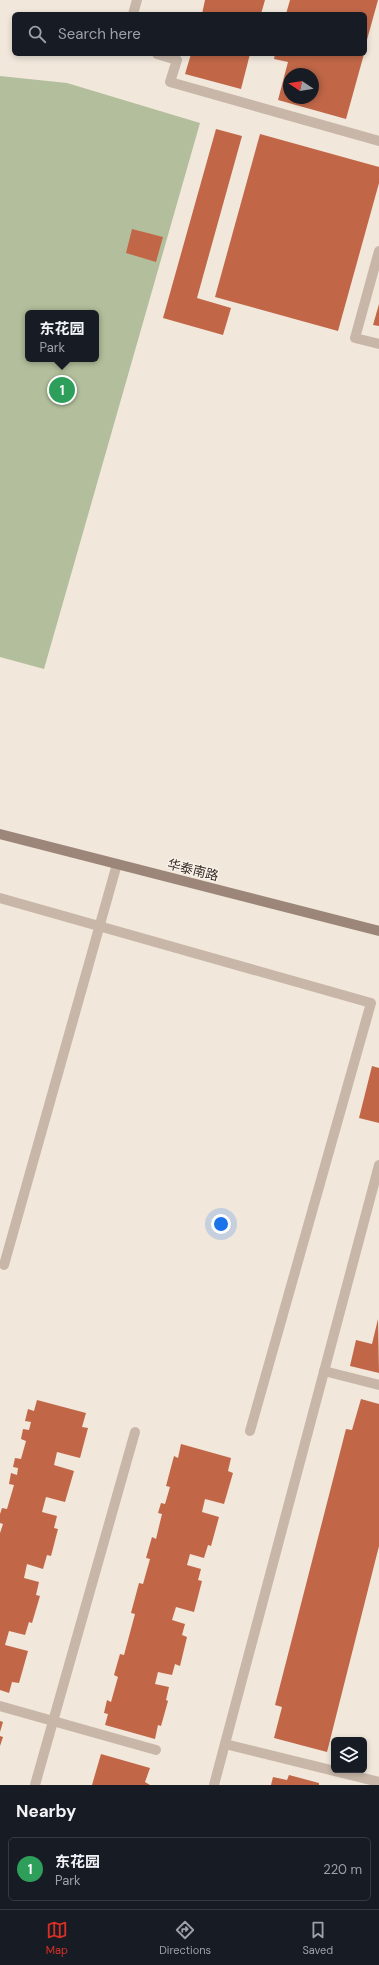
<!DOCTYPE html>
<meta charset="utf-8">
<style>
:root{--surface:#171b24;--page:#20242c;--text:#f1f3f6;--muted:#9ea1a6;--line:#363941;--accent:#d93025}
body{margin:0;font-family:"DM Sans","Noto Sans SC",sans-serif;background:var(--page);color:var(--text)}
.controls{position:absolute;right:12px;bottom:12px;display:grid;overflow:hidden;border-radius:6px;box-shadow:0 2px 6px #0003}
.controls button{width:36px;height:36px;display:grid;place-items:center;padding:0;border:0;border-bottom:1px solid var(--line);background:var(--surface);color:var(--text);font:20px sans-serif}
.compass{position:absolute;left:283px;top:68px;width:36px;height:36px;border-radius:50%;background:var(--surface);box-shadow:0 2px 6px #0003;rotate:282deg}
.you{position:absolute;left:221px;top:1224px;width:14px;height:14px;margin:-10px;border:3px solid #fff;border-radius:50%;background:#1a73e8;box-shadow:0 0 0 6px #1a73e833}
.badge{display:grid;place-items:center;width:26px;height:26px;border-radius:50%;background:var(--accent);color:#fff;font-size:13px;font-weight:700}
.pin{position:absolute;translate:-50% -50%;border:2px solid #fff;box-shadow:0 1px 4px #0006}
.popup{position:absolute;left:25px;top:310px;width:74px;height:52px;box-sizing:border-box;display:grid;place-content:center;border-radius:6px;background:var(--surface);filter:drop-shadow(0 1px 3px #0005);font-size:13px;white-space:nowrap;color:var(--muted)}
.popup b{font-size:15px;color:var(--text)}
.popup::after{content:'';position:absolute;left:50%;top:100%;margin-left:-8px;border:8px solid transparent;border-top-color:var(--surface)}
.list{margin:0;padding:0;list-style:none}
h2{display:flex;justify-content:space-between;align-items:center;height:52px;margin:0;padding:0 16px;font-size:17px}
h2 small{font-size:13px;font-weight:400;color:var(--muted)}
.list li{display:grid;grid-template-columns:26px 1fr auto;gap:12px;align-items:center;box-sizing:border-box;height:64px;margin:0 8px 8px;padding:0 8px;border:1px solid var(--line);border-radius:6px}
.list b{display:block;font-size:15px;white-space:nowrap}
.list p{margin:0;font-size:13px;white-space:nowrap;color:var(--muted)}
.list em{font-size:13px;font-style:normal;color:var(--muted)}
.icon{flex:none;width:22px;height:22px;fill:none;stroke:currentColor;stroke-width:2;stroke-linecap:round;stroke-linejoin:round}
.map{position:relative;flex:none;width:379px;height:1785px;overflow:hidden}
.search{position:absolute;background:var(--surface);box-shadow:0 2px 6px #0003;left:12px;right:12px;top:12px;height:44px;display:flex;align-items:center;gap:10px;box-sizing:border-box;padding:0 14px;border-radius:6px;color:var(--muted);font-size:15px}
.sheet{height:124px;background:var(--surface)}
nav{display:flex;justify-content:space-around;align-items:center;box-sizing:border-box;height:56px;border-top:1px solid var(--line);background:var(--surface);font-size:11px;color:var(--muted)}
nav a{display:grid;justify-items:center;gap:2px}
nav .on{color:var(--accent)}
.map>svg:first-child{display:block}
.green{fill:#b3bf9c;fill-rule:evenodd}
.building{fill:#c16748;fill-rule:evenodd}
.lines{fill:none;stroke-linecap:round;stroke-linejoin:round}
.lane{stroke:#c8b7a8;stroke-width:10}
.secondary{stroke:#9c8679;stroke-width:10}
.labels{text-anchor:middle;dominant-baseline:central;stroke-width:3;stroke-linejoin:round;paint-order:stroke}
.street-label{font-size:13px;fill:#352c28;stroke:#f9f1e7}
</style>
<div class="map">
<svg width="379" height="1785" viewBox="0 0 379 1785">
<rect width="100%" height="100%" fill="#f1e7db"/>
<path class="green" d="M 0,76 L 67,83 L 200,123 L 44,669 L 0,657 ZM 28,313 L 96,313 L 96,359 L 28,359 Z"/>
<g class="building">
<path d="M 205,0 L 265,0 L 261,14 L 202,14 Z"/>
<path d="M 290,0 L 378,0 L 365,47 L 365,14 L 286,14 Z"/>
<path d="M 191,54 L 250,54 L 241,89 L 185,74 Z"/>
<path d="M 275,54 L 364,54 L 346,119 L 278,100 L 288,62 L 274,59 ZM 289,74 L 313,74 L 313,98 L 289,98 Z"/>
<path d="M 216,129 L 242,136 L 197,298 L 231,308 L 223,335 L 163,318 Z"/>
<path d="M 260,134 L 379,167 L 379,183 L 338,331 L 215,297 Z"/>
<path d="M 132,229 L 163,237 L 156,262 L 126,253 Z"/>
<path d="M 379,304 L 379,326 L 373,325 Z"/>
<path d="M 372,1066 L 379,1068 L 379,1123 L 359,1118 Z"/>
<path d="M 378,1319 L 379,1373 L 350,1366 L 356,1340 L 372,1344 Z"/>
<path d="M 361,1399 L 379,1404 L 379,1546 L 327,1752 L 274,1738 L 282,1707 L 275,1705 L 346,1429 L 352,1430 Z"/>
<path d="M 37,1400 L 86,1413 L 82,1427 L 88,1428 L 80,1458 L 57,1452 L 54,1465 L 74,1471 L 65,1502 L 46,1497 L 42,1512 L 57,1516 L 54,1528 L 58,1529 L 51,1556 L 47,1555 L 43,1569 L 27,1564 L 24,1578 L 39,1582 L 36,1595 L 40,1596 L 32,1623 L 29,1622 L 25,1635 L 9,1631 L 5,1645 L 28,1651 L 19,1683 L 12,1682 L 9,1693 L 0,1690 L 0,1533 L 3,1524 L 0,1523 L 0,1514 L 2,1508 L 7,1509 L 14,1485 L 9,1484 L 11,1473 L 17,1475 L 18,1468 L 13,1467 L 15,1458 L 21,1459 L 26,1441 L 21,1439 L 23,1429 L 29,1430 L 31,1422 L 25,1421 L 28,1409 L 34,1411 Z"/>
<path d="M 181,1444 L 231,1458 L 228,1471 L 233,1473 L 224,1504 L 205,1499 L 202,1512 L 219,1517 L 211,1546 L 208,1545 L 204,1558 L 190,1554 L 187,1565 L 201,1569 L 198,1580 L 202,1581 L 194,1612 L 176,1607 L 172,1620 L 185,1624 L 182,1635 L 187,1637 L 180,1666 L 175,1664 L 172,1675 L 158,1672 L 155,1684 L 169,1687 L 166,1700 L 168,1701 L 161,1726 L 158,1725 L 155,1739 L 105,1725 L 108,1714 L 104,1713 L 107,1700 L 111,1702 L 118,1677 L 114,1675 L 120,1654 L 124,1655 L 135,1614 L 131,1613 L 139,1583 L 143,1584 L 150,1559 L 146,1558 L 152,1537 L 156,1539 L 162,1514 L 158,1513 L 161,1503 L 165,1504 L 170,1487 L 166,1486 L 174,1456 L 178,1458 Z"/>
<path d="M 0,1721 L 3,1722 L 0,1732 Z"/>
<path d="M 0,1736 L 3,1737 L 0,1746 Z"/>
<path d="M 101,1754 L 150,1768 L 145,1782 L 150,1785 L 92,1785 Z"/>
<path d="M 289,1775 L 319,1783 L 319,1785 L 271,1785 L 273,1777 L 287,1780 Z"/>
</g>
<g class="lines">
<g class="lane">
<path d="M 133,14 L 137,0"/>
<path d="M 157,54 L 177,60 L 170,82 L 379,141"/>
<path d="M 379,251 L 355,338 L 379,344"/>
<path d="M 0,898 L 371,1003 L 250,1431"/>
<path d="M 4,1265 L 117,864"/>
<path d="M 324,1371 L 379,1385"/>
<path d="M 0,1706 L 156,1750"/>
<path d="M 225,1744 L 379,1782"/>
<path d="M 35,1785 L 135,1432"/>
<path d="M 214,1785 L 379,1165"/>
</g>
<path class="secondary" d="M 0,834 L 379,931"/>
</g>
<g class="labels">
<g class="street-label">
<text transform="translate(193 870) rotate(14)">华泰南路</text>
</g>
</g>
</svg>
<div class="controls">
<button><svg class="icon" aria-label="layers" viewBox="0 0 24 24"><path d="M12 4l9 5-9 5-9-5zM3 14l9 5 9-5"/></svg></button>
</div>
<svg class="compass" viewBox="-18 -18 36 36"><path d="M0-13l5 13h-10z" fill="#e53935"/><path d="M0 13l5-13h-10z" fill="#9ea1a6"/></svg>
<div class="you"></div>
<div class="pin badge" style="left:62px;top:390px;background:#2e9e5b">1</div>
<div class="popup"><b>东花园</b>Park</div>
<div class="search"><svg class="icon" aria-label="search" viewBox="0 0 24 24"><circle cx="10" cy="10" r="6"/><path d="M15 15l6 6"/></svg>Search here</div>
</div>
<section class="sheet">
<h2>Nearby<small></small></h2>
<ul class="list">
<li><span class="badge" style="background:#2e9e5b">1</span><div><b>东花园</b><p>Park</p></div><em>220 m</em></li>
</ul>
</section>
<nav>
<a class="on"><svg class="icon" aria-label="map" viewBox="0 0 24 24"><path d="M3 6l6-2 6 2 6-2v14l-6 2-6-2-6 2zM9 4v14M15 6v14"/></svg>Map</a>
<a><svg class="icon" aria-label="directions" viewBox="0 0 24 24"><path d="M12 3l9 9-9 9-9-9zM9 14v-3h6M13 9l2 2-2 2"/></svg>Directions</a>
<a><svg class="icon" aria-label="saved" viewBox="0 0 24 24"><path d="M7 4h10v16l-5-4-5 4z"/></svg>Saved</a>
</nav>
